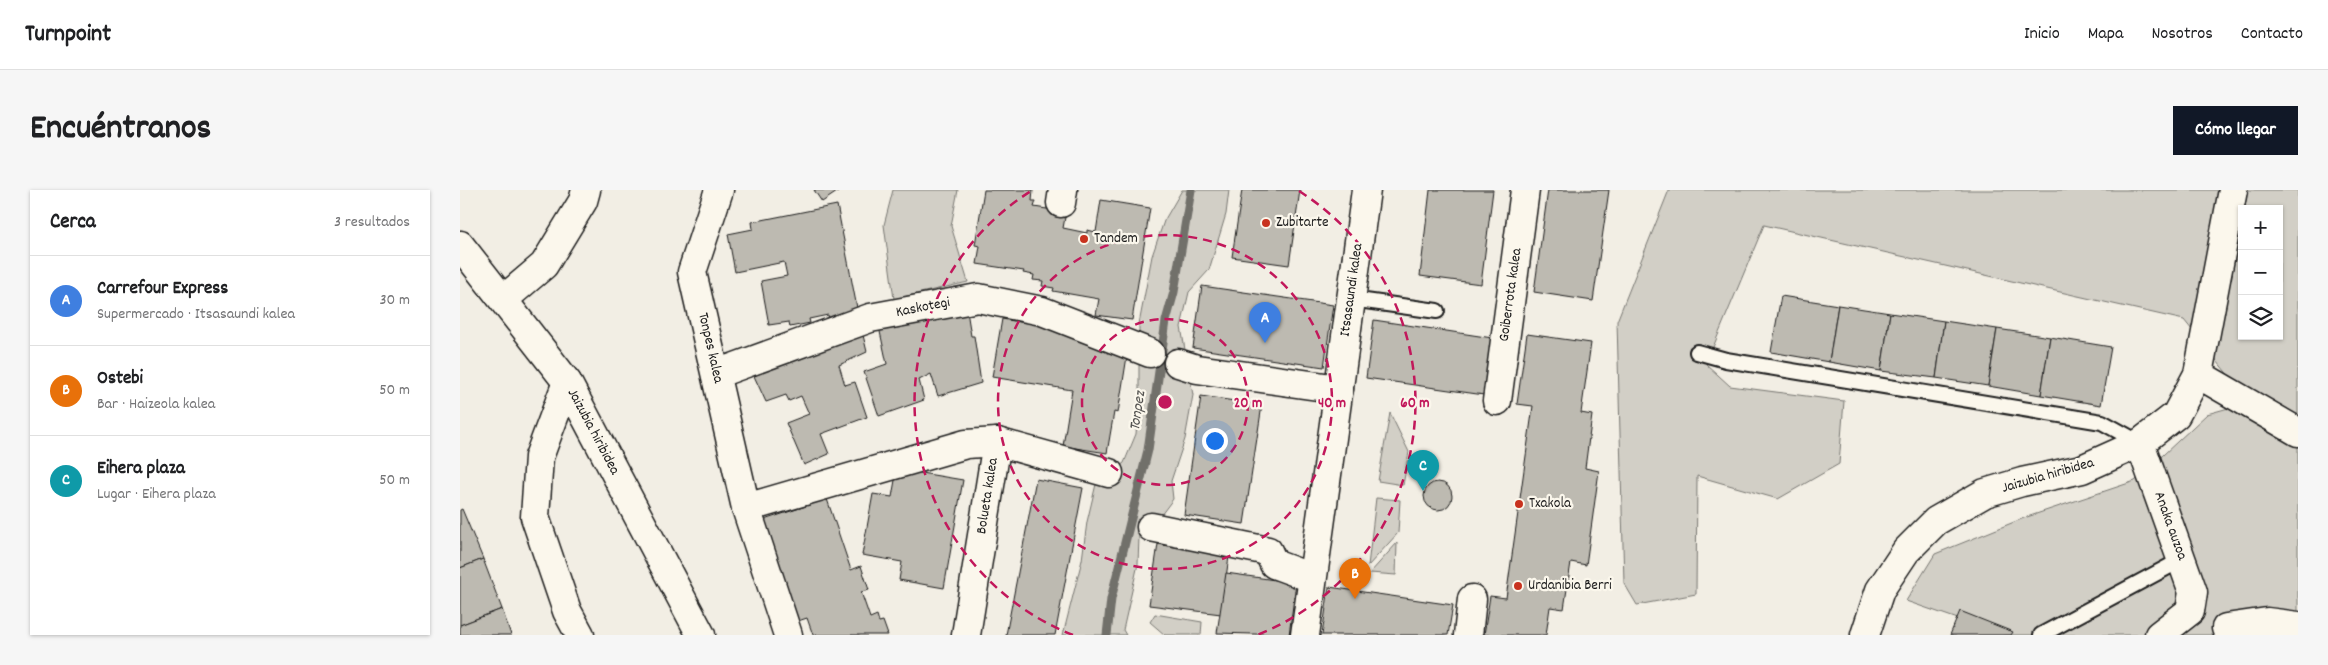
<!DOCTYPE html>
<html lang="es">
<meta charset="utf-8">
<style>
:root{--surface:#fff;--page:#f6f6f6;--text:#202124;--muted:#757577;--line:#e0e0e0;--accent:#111827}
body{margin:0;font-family:Dekko,sans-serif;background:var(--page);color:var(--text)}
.controls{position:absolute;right:15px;top:15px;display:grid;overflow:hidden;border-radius:0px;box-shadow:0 1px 4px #0004}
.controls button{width:45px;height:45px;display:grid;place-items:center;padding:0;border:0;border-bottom:1px solid var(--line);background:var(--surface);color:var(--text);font:25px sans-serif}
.you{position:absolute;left:754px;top:250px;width:18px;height:18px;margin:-12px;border:4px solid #fff;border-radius:50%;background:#1a73e8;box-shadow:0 0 0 8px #1a73e833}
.badge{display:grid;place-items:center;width:32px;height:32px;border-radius:50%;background:var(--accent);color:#fff;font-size:16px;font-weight:700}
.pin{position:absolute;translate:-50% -41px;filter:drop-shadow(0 1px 2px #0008)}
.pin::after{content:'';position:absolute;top:26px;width:18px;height:15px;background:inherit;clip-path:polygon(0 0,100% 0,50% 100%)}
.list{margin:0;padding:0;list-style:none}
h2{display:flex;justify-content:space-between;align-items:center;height:65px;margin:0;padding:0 20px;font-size:21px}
h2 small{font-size:16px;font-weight:400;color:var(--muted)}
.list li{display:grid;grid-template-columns:32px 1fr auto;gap:15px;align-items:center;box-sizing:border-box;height:90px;padding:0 20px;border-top:1px solid var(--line)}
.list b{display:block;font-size:19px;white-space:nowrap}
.list p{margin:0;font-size:16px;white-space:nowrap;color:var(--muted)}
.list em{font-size:16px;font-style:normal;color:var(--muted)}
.icon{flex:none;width:28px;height:28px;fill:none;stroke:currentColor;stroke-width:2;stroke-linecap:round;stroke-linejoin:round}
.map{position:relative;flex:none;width:1838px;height:445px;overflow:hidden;border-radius:0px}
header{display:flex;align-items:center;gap:30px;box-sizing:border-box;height:70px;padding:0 25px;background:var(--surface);border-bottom:1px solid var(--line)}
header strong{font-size:24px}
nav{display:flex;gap:28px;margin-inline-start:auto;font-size:18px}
.intro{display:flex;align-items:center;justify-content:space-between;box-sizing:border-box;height:120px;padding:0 30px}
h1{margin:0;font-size:35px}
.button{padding:12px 22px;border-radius:0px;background:var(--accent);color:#fff;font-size:18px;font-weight:700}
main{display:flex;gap:30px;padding:0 30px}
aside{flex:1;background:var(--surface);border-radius:0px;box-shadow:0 1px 4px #0004}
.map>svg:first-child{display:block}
.green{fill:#d2cfc6;stroke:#777671;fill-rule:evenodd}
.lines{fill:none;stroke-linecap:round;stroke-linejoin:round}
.stream{stroke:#716f6b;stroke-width:9}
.building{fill:#bdbab1;stroke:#1c1c1c}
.lane-casing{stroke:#1c1c1c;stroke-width:18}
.street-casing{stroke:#1c1c1c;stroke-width:31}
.lane{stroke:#fbf7ec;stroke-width:14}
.street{stroke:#fbf7ec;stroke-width:28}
.ring{fill:none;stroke:#c2185b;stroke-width:2.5;stroke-dasharray:9 6}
.poi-dot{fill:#c8321e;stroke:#fbf7ec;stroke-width:2}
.labels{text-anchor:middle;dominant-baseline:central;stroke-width:4.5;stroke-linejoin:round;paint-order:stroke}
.poi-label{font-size:15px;fill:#1c1c1c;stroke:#fbf7ec;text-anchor:start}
.street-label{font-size:15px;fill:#1c1c1c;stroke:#fbf7ec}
.water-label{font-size:16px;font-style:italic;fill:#545351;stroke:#fbf7ec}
.centre{fill:#c2185b;stroke:#fbf7ec;stroke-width:2.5}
.ring-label{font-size:15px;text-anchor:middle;font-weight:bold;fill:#c2185b;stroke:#fbf7ec;stroke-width:4.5;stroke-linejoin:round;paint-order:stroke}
</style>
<header>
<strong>Turnpoint</strong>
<nav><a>Inicio</a><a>Mapa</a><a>Nosotros</a><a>Contacto</a></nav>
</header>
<div class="intro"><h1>Encuéntranos</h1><a class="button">Cómo llegar</a></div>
<main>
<aside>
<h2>Cerca<small>3 resultados</small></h2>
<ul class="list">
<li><span class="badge" style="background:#3f7fe0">A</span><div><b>Carrefour Express</b><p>Supermercado · Itsasaundi kalea</p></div><em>30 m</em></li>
<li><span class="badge" style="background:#e8710a">B</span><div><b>Ostebi</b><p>Bar · Haizeola kalea</p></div><em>50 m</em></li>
<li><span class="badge" style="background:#0f9aa8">C</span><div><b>Eihera plaza</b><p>Lugar · Eihera plaza</p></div><em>50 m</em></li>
</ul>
</aside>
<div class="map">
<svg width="1838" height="445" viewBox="0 0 1838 445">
<rect width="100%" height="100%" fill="#f2eee4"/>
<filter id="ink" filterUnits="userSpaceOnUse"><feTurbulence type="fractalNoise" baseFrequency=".02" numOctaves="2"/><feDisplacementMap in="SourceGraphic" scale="10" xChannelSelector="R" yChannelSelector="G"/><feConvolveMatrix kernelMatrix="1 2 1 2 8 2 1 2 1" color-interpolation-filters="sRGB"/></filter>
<g filter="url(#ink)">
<g class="green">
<path d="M 433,0 L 498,0 L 491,36 L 508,92 L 434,109 L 424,35 Z"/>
<path d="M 722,0 L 769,0 L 766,24 L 749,80 L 729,102 L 721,137 L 733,205 L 725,249 L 711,291 L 713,309 L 701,325 L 679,346 L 678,374 L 663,440 L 666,445 L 603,445 L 622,370 L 627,332 L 636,294 L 664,273 L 676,244 L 679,205 L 679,134 L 692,66 L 704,31 Z"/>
<path d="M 1209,0 L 1838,0 L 1838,445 L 1544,445 L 1446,411 L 1475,364 L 1564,328 L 1675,291 L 1747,224 L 1790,212 L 1724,130 L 1304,35 L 1246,174 L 1270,196 L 1384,211 L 1379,274 L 1318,309 L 1237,286 L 1236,404 L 1177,415 L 1164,393 L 1157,131 ZM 1782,19 L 1819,19 L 1819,146 L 1782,146 Z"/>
<path d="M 930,223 L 949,262 L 943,295 L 918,291 Z"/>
<path d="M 916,308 L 940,310 L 938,343 L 908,376 Z"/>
<path d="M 937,353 L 936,385 L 910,383 Z"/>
<path d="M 695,424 L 742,432 L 741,445 L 705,445 L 690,432 Z"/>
</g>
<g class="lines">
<path class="stream" d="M 647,445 L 651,409 L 688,260 L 706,131 L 714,102 L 731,0"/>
</g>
<g class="building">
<path d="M 354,0 L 380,0 L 362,12 Z"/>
<path d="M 524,0 L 573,0 L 572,11 L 576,11 L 574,17 L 606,22 L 603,38 L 627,43 L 627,40 L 636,42 L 641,10 L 690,18 L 672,130 L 636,125 L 639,109 L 593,101 L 594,98 L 582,96 L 583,91 L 573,90 L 574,85 L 563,83 L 564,81 L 517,74 L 520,56 L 515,55 Z"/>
<path d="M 782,0 L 840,0 L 829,75 L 772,67 Z"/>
<path d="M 970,0 L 1033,0 L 1021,94 L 960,86 Z"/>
<path d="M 1088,0 L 1149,0 L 1133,111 L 1074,102 Z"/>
<path d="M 377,15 L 398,123 L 369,129 L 368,125 L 349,129 L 350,133 L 330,137 L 329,132 L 309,135 L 301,91 L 327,86 L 324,72 L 275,82 L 268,44 L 293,39 L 292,32 Z"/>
<path d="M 742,96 L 873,115 L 864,177 L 733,158 Z"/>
<path d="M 1321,106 L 1378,115 L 1369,172 L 1311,162 Z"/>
<path d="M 1378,115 L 1430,123 L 1421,181 L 1369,172 Z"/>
<path d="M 507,121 L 511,146 L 514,146 L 521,193 L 478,206 L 471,184 L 459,190 L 464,210 L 419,226 L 404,182 L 427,174 L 419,137 Z"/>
<path d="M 1430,123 L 1484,131 L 1476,188 L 1421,181 Z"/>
<path d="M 567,125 L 668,160 L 658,223 L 654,222 L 647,263 L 603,256 L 612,200 L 532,187 L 542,129 L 566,133 Z"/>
<path d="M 914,130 L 1039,149 L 1031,206 L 906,188 Z"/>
<path d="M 1484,131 L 1537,139 L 1528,196 L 1476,188 Z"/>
<path d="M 1537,139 L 1590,147 L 1581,205 L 1528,196 Z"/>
<path d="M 402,141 L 407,162 L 379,175 L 385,195 L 395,192 L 407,227 L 361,244 L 369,264 L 344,275 L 326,233 L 349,224 L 341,206 L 329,211 L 326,205 L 306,212 L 294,186 Z"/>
<path d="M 1067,144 L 1131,153 L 1121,223 L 1132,225 L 1125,278 L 1139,281 L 1126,375 L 1111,372 L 1104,419 L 1090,417 L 1086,445 L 1024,445 L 1030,406 L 1046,408 L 1073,216 L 1057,214 Z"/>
<path d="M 1590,147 L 1651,157 L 1641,215 L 1581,205 Z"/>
<path d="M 741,206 L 802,215 L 784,334 L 724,325 Z"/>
<path d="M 437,279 L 503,290 L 484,398 L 439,390 L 442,372 L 402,365 L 413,304 L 432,307 Z"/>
<path d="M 576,289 L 623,298 L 595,445 L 546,445 Z"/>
<circle cx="978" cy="306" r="14"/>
<path d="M 367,309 L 391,380 L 401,376 L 409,400 L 401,402 L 410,428 L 417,425 L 419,432 L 423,431 L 428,445 L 353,445 L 347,428 L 338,431 L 304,330 Z"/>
<path d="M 2,319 L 23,369 L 0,378 L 0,320 Z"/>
<path d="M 698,354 L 769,366 L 761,424 L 689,415 Z"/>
<path d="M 23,369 L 42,419 L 0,435 L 0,378 Z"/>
<path d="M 766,383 L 836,393 L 829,445 L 757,443 Z"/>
<path d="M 869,397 L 993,415 L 988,445 L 862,445 Z"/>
<path d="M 42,419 L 51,445 L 0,445 L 0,435 Z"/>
<path d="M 1500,421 L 1553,442 L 1551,445 L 1490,445 Z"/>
</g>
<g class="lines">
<g class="lane-casing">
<g id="lane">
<path d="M 891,109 L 977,121"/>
<path d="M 1237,162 L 1266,170 L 1642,232 L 1680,253"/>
<path d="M 1581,445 L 1723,369"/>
</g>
</g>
<g class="street-casing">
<g id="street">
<path d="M 259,0 L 232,82 L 286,318 L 506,254 L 537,252"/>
<path d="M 601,13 L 603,0"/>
<path d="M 0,55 L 107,192 L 241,445"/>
<path d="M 44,109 L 84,75 L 123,11 L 126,0"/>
<path d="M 718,173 L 737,179 L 879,199"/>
<path d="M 256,184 L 410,128 L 518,108 L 582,121 L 690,163"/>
<path d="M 1738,184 L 1838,242"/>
<path d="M 107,192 L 79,267 L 75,327 L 107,421 L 120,445"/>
<path d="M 1037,211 L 1065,0"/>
<path d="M 1680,253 L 1733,402 L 1730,421 L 1699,445"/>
<path d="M 286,318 L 328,445"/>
<path d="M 691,337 L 808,361 L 814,374 L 852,388"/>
<path d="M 1766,438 L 1807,432 L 1838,436"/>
<path d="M 506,445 L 537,252 L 649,283"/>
<path d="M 845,445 L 906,0"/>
<path d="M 1008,445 L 1012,409"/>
<path d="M 1405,445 L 1420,400 L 1446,361 L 1476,331 L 1525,303 L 1562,292 L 1622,279 L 1680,253 L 1716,225 L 1738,184 L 1773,0"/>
</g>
</g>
<use href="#lane" class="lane"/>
<use href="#street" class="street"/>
</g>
</g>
<g class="ring">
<circle cx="705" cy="212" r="83"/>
<circle cx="705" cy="212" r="167"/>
<path d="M613 445A250 250 0 0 1 571 1M839 1A250 250 0 0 1 797 445"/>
</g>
<g class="poi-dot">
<circle cx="806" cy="33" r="5"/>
<circle cx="624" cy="49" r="5"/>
<circle cx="1059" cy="314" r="5"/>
<circle cx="1058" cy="396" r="5"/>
</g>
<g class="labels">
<g class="poi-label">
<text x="816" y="33">Zubitarte</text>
<text x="634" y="49">Tandem</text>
<text x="1069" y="314">Txakola</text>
<text x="1068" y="396">Urdanibia Berri</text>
</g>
<g class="street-label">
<text transform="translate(892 100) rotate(-82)">Itsasaundi kalea</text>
<text transform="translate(1051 105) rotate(-82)">Goiberrota kalea</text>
<text transform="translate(463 118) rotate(-11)">Kaskotegi</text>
<text transform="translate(250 158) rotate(77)">Tonpes kalea</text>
<text transform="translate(133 242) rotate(62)">Jaizubia hiribidea</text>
<text transform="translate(1588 286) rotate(-16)">Jaizubia hiribidea</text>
<text transform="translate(528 306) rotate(-81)">Bolueta kalea</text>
<text transform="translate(1710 336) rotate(70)">Anaka auzoa</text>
</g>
<g class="water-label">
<text transform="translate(678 221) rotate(-82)">Tonpez</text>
</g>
</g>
<circle cx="705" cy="212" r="8" class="centre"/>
<g class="ring-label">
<text x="788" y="217">20 m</text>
<text x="872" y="217">40 m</text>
<text x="955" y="217">60 m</text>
</g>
</svg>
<div class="controls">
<button>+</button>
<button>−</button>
<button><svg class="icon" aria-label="layers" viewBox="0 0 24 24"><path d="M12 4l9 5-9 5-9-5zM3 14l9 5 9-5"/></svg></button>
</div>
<div class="you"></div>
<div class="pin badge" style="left:805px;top:153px;background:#3f7fe0">A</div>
<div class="pin badge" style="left:895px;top:409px;background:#e8710a">B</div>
<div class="pin badge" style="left:963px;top:301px;background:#0f9aa8">C</div>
</div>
</main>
